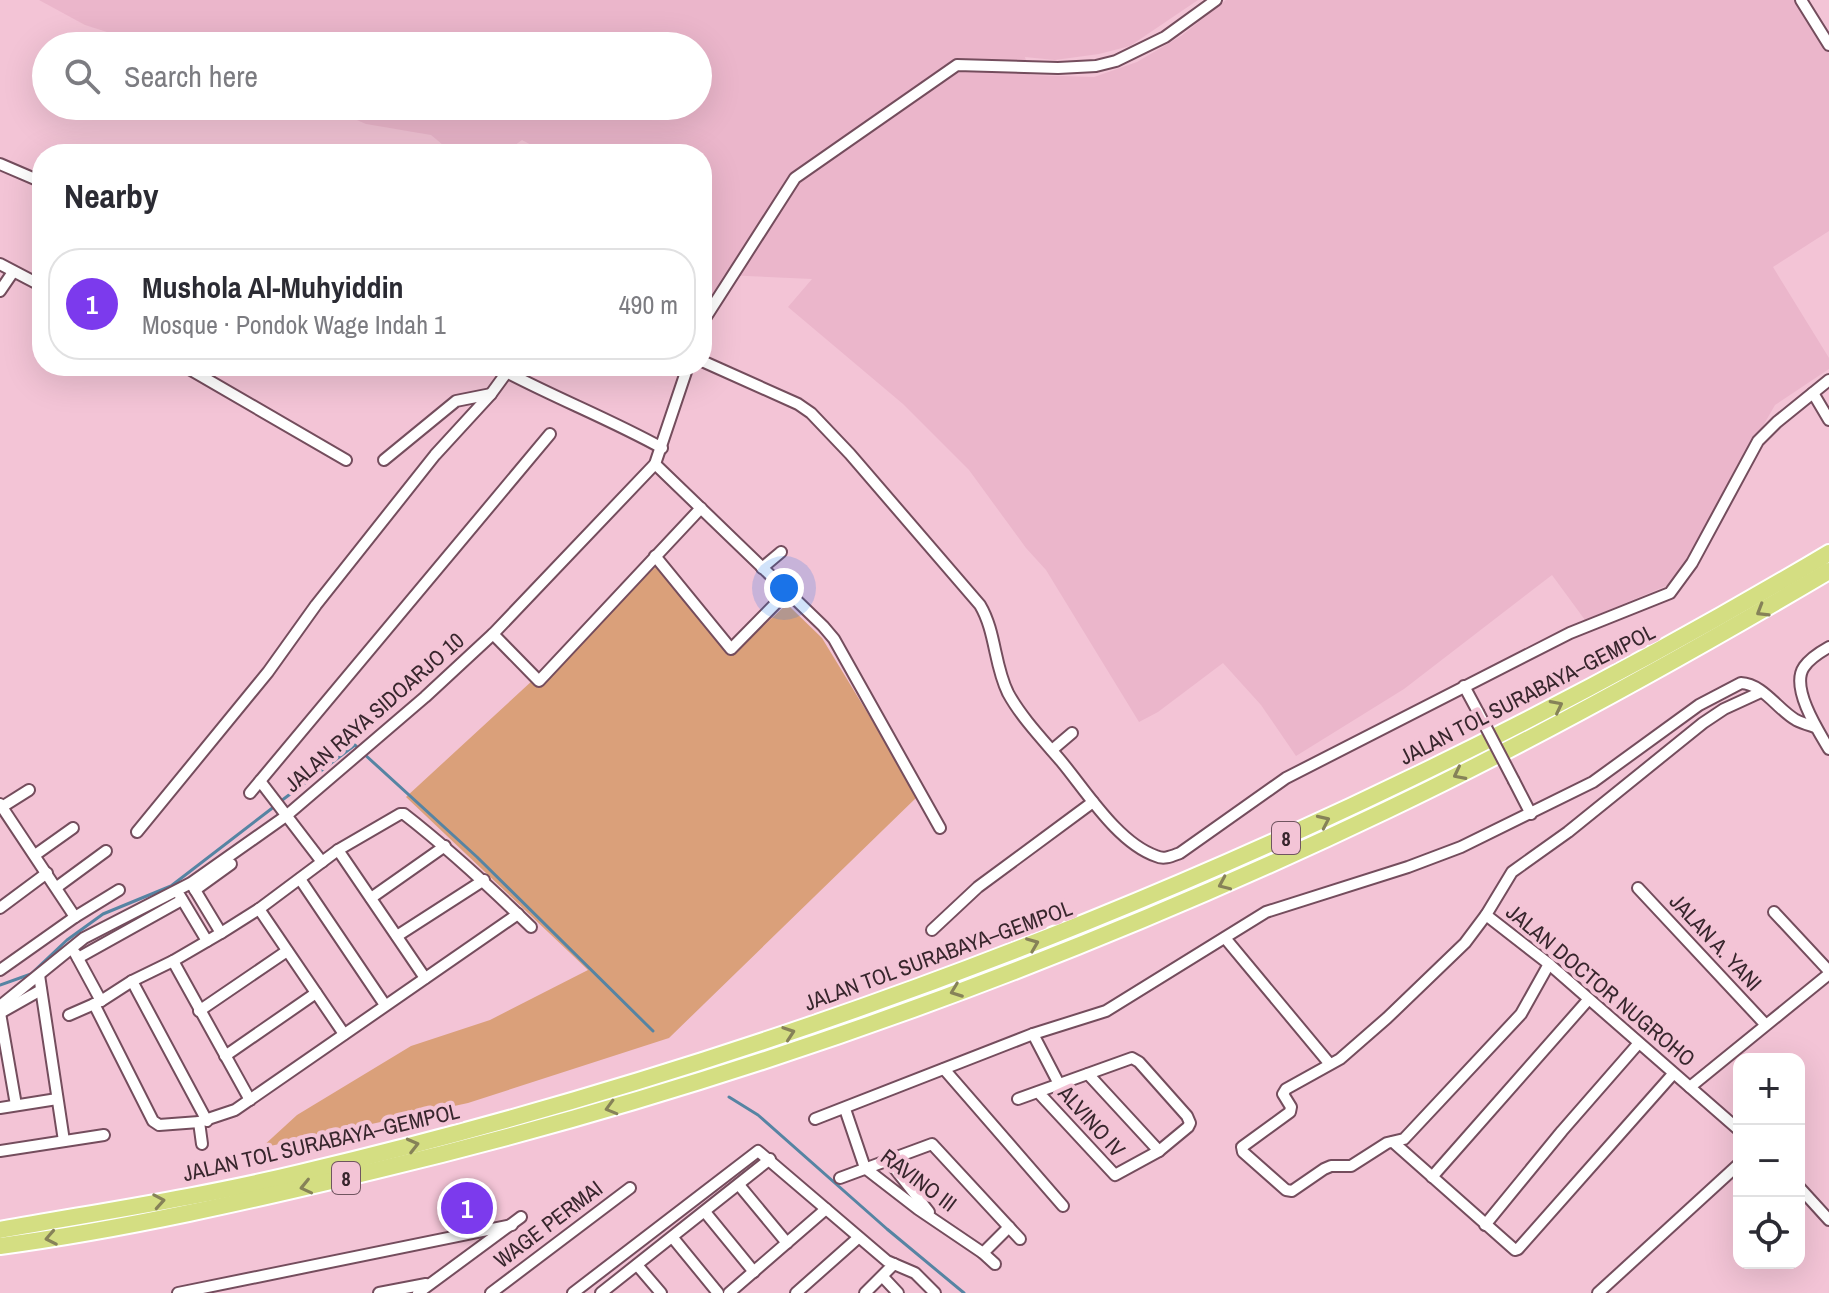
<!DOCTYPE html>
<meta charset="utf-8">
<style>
:root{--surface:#fff;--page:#f7f7f7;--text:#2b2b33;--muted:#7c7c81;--line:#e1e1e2;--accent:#7c3aed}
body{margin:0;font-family:"Archivo Narrow",sans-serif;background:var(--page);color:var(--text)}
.controls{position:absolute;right:24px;bottom:24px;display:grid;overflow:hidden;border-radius:16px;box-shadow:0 8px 32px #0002}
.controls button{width:72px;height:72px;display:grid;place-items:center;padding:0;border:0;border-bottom:2px solid var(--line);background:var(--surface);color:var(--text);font:40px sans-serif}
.you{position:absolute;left:784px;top:588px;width:28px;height:28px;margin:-20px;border:6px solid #fff;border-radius:50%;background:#1a73e8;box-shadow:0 0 0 12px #1a73e833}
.badge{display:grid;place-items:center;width:52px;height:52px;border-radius:50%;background:var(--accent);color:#fff;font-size:26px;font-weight:700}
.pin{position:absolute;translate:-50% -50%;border:4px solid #fff;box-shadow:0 2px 8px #0006}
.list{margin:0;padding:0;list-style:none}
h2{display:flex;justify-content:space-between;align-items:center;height:104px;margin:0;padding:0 32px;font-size:34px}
h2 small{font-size:26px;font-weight:400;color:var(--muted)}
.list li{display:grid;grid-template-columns:52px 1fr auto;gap:24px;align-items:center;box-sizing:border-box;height:112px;margin:0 16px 16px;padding:0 16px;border:2px solid var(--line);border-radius:32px}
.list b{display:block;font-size:30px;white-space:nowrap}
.list p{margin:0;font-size:26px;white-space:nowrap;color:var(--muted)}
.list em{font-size:26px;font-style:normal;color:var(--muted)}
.icon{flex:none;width:44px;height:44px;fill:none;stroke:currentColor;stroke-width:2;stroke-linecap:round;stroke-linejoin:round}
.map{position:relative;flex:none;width:1829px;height:1293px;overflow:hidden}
.search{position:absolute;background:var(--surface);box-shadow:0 8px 32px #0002;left:32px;top:32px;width:680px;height:88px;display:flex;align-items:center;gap:20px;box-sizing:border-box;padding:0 28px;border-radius:44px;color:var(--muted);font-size:30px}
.panel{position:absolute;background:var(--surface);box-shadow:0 8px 32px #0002;left:32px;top:144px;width:680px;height:232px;border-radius:32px}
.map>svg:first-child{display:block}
.built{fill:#ebb6cb}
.green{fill:#daa07a}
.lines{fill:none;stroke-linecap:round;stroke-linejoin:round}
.stream{stroke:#5684a3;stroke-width:3}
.minor-casing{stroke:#744d5d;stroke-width:14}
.highway-casing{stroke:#fff;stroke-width:20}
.minor{stroke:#fff;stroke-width:10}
.highway{stroke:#d4de82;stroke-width:16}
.minor-bridge-casing{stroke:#744d5d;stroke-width:14;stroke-linecap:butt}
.minor-bridge{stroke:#fff;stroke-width:10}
.oneway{stroke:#868258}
.labels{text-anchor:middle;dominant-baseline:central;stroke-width:8;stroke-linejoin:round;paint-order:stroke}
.shield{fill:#f3c4d6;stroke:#705560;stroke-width:2}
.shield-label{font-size:20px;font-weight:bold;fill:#38262d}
.street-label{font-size:22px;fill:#38262d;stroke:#f3c4d6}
</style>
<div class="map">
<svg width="1829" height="1293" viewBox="0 0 1829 1293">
<rect width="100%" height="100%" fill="#f3c4d6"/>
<path class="built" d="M 39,0 L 1198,0 L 1130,46 L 1099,54 L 1055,60 L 1025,57 L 1030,75 L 1094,77 L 1137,62 L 1181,36 L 1226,0 L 1800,0 L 1829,46 L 1829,231 L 1773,267 L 1829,358 L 1829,369 L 1775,405 L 1673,583 L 1585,620 L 1552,575 L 1404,689 L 1296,756 L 1261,705 L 1223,663 L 1158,712 L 1139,722 L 1046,570 L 1026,548 L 969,470 L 903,404 L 788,307 L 812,279 L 724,275 L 702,312 L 702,154 L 548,154 L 522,140 L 503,154 L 454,154 L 431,135 L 366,124 L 325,106 L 698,106 L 698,46 L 151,46 L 85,25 Z"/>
<path class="green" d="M 659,564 L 732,655 L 787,604 L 822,638 L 918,796 L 669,1038 L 468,1103 L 261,1148 L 297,1115 L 411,1046 L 490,1020 L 588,970 L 406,797 Z"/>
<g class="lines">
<g class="stream">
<path d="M 363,753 L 477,857 L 653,1031"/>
<path d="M 281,801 L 355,745 L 358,748"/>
<path d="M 0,985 L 31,974 L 67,940 L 103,914 L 171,886 L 275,806"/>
<path d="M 729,1097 L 758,1115 L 887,1229 L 964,1293"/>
</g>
<g class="minor-casing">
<g id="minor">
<path d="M 1801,0 L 1829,45"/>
<path d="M 0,164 L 42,182"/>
<path d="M 0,264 L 42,286"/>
<path d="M 0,291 L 13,272"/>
<path d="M 702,323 L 795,178 L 957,65 L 1058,68 L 1096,66 L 1116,61 L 1165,37 L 1216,0"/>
<path d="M 702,361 L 798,404 L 811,413 L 850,454 L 980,605 C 996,632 994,665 1008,693 C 1021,717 1043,740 1061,761 C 1086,791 1118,843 1156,856 C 1164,860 1172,856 1180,853 L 1286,778 L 1570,633 L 1670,593 L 1692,563 L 1758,441 L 1777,422 L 1829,380"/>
<path d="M 184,366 L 346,460"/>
<path d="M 495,366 C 550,396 608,418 662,448"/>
<path d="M 1813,393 L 1829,420"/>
<path d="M 384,460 L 456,401 L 491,394"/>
<path d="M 655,464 L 823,626 L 834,639 L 940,828"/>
<path d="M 655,556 L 731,649 L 787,592"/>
<path d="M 762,568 L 781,552"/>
<path d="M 493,634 L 539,681 L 701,508"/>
<path d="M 1829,647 C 1820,652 1810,658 1804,667 C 1790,687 1818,731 1829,749"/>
<path d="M 1464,686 L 1478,712"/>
<path d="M 1052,750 L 1072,733"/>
<path d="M 260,781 L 322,862"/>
<path d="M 1514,781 L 1531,814"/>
<path d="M 250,793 L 550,434"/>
<path d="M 0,804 L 75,917"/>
<path d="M 2,807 L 29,790"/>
<path d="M 137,832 L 268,672 L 316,605 L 435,455 L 491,394 L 507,372"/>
<path d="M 338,850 L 425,978"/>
<path d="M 35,855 L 73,828"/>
<path d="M 300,879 L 385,1005"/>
<path d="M 192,885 L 221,933"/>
<path d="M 57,887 L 106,851"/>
<path d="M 1638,888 L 1765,1024"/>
<path d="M 195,890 L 231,864"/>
<path d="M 180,896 L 207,941"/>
<path d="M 371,898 L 445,846"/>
<path d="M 0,908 L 47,873"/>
<path d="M 259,909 L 344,1034"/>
<path d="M 1774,912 L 1829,971"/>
<path d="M 1486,915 L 1549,964 L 1739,1130"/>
<path d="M 932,930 L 978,887 L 1093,802"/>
<path d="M 397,936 L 484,880"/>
<path d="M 1225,938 L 1329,1063"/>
<path d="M 75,953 L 101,1001"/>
<path d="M 78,958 L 182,900"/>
<path d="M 173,961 L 250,1100"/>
<path d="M 1549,964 L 1521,1014 L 1404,1139 L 1387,1143 L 1351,1166 L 1331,1166 L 1324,1169 L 1292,1191 L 1286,1190 L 1243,1152 L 1242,1147 L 1290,1112 L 1291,1107 L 1283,1094 L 1286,1089 L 1340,1059 L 1387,1018 L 1465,943 L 1486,915 L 1512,872 L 1568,832 L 1703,723 L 1724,709 L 1761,692"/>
<path d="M 0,970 L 75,917 L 119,890"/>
<path d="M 39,975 L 64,1141"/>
<path d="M 132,981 L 207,1121"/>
<path d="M 94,1004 L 153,1121 L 159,1125 L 199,1122 L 235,1110 L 518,914"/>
<path d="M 0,1006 L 84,938 L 191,883 L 286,816 L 425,697 L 493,634 L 655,464 L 688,366"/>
<path d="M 199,1011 L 287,951"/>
<path d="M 2,1012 L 41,990"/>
<path d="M 0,1013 L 16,1105"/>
<path d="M 69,1015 L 101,1001 L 132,981 L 173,961 L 221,933 L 259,909 L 338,850 L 400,814 L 404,814 C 449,849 490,887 531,927"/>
<path d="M 1033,1034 L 1059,1084"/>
<path d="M 225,1056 L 316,993"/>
<path d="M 944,1069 L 1063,1206"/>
<path d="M 1088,1074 L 1159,1151"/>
<path d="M 1690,1087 L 1829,974"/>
<path d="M 1018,1099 L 1132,1058 L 1139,1062 L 1187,1116 L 1190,1123 L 1188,1127 L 1159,1151 L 1115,1175 L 1038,1092"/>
<path d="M 0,1108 L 57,1099"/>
<path d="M 845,1109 L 865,1168 L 918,1209 L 983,1253 L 995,1264"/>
<path d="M 815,1119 L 1033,1034 L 1106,1011 L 1266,912 L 1408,867 L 1461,847 L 1593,782 L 1699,705 L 1741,683 C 1763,684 1778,710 1796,720 C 1802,723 1809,725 1815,727"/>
<path d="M 199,1122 L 202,1144"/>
<path d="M 1393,1142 L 1515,1250 L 1518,1249 L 1673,1074"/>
<path d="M 0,1151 L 104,1135"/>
<path d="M 888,1160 L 929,1212"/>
<path d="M 1432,1177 L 1588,1000"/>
<path d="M 840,1178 L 932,1144 L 1020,1239"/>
<path d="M 739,1185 L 787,1243"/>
<path d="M 1799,1187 L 1829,1220"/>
<path d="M 705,1212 L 754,1272"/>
<path d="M 1485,1225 L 1562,1131 L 1638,1044"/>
<path d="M 673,1238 L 718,1293"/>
<path d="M 983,1253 L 1009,1227"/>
<path d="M 637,1265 L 661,1293"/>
<path d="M 883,1277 L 898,1293"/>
<path d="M 178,1293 L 512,1225"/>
<path d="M 379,1293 L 426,1284"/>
<path d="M 418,1293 L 521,1217"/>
<path d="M 491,1293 L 630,1188"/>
<path d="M 573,1293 L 758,1151 L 887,1261 L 915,1273 L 935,1293"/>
<path d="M 601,1293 L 770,1159"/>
<path d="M 729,1293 L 826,1209"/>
<path d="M 796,1293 L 858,1238"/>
<path d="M 865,1293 L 894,1264"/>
<path d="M 1598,1293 L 1739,1164"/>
</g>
</g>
<g class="highway-casing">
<g id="highway">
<path d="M 0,1230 C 100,1212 201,1197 300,1173 C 839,1045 1354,836 1829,553"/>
<path d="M 0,1246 C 126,1229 253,1200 377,1170 C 724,1087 1065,964 1387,810 C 1538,738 1685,656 1829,571"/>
</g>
</g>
<use href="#minor" class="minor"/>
<use href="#highway" class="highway"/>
<g class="minor-bridge-casing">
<path id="minor-bridge" d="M 1478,712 L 1514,781"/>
</g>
<use href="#minor-bridge" class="minor-bridge"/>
</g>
<defs><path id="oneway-chevron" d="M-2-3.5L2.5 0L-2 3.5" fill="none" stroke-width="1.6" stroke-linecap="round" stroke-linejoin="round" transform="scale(2)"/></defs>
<g class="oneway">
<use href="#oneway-chevron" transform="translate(1762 611) rotate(149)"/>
<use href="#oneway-chevron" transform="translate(1557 706) rotate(-27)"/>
<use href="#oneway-chevron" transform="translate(1459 774) rotate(153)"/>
<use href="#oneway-chevron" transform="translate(1324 821) rotate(-25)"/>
<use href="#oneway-chevron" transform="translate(1224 884) rotate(156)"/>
<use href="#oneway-chevron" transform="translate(1033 944) rotate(-22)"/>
<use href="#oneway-chevron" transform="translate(956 991) rotate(159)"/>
<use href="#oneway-chevron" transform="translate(789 1033) rotate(-19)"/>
<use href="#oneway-chevron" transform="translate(611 1108) rotate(164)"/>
<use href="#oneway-chevron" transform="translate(413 1145) rotate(-14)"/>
<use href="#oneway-chevron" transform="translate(306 1187) rotate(167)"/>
<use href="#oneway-chevron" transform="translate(159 1201) rotate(-10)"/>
<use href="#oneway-chevron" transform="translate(51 1238) rotate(169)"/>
</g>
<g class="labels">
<g class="shield">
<rect x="1272" y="822" width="28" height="32" rx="6"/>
<rect x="332" y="1162" width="28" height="32" rx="6"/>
</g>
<g class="shield-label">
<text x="1286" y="838">8</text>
<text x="346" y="1178">8</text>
</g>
<g class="street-label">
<text transform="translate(1527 694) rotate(-27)">JALAN TOL SURABAYA–GEMPOL</text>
<text transform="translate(374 712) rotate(-41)">JALAN RAYA SIDOARJO 10</text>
<text transform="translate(1716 942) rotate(47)">JALAN A. YANI</text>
<text transform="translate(938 955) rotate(-20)">JALAN TOL SURABAYA–GEMPOL</text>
<text transform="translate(1601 985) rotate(40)">JALAN DOCTOR NUGROHO</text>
<text transform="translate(1092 1121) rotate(48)">ALVINO IV</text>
<text transform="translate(321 1142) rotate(-13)">JALAN TOL SURABAYA–GEMPOL</text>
<text transform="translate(919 1180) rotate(37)">RAVINO III</text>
<text transform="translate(548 1224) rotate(-37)">WAGE PERMAI</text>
</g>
</g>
</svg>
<div class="controls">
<button>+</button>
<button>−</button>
<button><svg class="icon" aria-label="locate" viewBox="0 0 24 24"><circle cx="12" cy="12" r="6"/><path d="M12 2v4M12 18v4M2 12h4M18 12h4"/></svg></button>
</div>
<div class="you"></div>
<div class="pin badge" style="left:467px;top:1208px">1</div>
<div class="search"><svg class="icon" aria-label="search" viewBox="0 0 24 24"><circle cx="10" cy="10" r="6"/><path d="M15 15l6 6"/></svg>Search here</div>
<section class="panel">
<h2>Nearby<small></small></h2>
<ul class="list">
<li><span class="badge">1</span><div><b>Mushola Al-Muhyiddin</b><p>Mosque · Pondok Wage Indah 1</p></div><em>490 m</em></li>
</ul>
</section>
</div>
